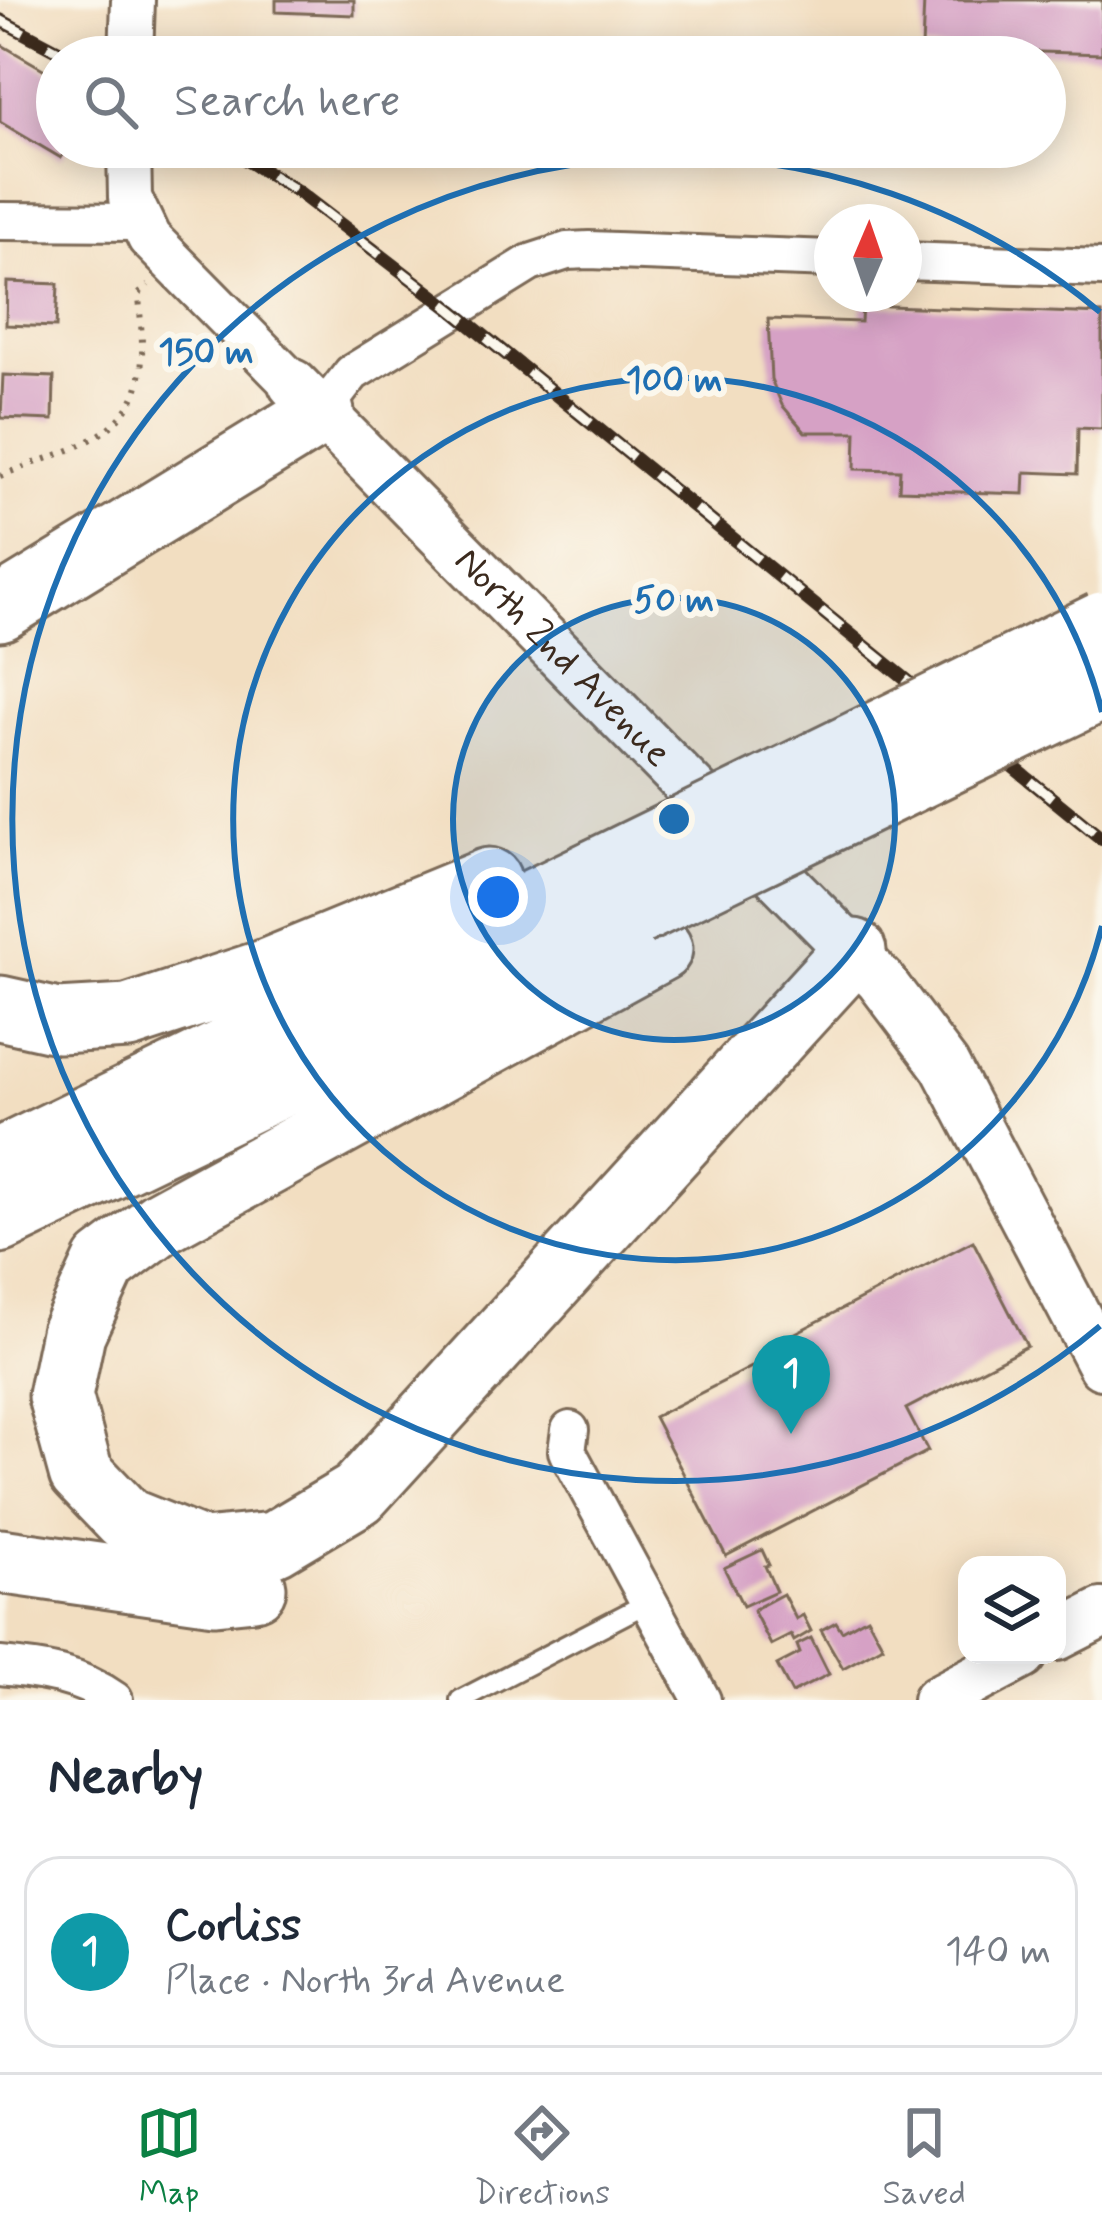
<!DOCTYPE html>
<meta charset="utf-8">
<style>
:root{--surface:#fff;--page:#f2f2f3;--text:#1f2937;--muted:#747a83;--line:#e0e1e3;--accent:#0b8043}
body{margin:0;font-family:Mynerve,sans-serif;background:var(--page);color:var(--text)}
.controls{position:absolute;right:36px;bottom:36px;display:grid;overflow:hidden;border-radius:24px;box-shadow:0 6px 30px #0003}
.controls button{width:108px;height:108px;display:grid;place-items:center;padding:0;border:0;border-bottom:3px solid var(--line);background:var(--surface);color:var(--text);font:60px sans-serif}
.compass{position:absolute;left:814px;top:204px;width:108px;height:108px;border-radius:50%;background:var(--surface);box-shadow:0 6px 30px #0003;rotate:2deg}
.you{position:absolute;left:498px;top:897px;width:42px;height:42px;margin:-30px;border:9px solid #fff;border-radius:50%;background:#1a73e8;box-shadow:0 0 0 18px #1a73e833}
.badge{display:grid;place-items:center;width:78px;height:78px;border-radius:50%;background:var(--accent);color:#fff;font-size:39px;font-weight:700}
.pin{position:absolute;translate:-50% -99px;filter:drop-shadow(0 3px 6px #0008)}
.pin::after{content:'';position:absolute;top:63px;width:42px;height:36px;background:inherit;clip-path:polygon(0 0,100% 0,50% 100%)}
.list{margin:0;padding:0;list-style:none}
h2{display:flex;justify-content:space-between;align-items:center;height:156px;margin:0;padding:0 48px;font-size:51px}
h2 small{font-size:39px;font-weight:400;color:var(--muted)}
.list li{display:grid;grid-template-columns:78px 1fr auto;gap:36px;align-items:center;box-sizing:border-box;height:192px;margin:0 24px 24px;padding:0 24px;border:3px solid var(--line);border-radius:36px}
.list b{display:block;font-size:45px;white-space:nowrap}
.list p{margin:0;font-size:39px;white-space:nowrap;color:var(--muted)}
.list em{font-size:39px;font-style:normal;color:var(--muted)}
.icon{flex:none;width:66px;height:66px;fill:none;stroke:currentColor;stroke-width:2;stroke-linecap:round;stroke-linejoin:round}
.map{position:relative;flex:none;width:1102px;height:1700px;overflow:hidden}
.search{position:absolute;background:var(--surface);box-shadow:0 6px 30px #0003;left:36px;right:36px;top:36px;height:132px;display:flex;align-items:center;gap:30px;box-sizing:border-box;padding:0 42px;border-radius:66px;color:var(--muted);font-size:45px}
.sheet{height:372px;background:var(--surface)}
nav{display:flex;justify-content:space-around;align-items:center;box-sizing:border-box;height:168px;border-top:3px solid var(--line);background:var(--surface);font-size:33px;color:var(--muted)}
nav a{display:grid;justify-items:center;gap:6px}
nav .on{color:var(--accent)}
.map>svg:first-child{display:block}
.building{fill:#d6a1c5}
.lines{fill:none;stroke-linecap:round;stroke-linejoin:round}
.service-casing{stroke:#7b6957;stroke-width:24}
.minor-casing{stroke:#7b6957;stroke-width:42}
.tertiary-casing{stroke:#7b6957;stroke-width:48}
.secondary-casing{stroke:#7b6957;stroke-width:54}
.motorway-casing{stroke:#7b6957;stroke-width:69}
.path{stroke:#7b6957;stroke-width:6;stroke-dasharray:3 9;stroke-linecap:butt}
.service{stroke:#fff;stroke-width:18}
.minor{stroke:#fff;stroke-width:36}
.tertiary{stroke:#fff;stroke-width:42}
.secondary{stroke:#fff;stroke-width:48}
.motorway{stroke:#fff;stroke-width:63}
.rail-casing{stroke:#3b2a1e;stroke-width:14}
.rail{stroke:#fbf7ec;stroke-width:9;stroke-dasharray:27;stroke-linecap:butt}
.motorway-bridge-casing{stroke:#7b6957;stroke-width:69;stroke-linecap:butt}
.motorway-bridge{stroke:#fff;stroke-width:63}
.ring{fill:none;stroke:#1f6fb2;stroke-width:6}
.labels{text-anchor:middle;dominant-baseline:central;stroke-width:12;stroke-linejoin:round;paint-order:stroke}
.street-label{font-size:39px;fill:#3b2a1e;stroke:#fbf7ec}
.centre{fill:#1f6fb2;stroke:#fbf7ec;stroke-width:6}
.ring-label{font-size:36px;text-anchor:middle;font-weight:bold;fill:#1f6fb2;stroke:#fbf7ec;stroke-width:12;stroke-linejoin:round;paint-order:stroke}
</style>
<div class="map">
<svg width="1102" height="1700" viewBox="0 0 1102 1700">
<rect width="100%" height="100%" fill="#fbf7ec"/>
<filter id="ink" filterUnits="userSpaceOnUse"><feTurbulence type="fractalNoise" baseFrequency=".00833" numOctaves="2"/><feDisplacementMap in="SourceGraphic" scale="24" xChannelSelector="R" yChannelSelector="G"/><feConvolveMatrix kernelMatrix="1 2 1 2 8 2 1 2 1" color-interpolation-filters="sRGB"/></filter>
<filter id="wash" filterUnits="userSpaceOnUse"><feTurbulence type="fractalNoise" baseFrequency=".004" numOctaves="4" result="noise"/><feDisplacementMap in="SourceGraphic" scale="48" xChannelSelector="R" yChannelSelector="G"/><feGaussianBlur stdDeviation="2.7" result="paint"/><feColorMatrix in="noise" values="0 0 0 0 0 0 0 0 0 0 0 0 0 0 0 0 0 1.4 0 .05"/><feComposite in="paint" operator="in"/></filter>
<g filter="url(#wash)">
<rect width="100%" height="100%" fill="#f2dec1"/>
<g id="blocks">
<g class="building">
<path d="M 276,0 L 354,0 L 354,15 L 276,12 Z"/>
<path d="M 924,0 L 1102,0 L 1102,54 L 922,48 Z"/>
<path d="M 0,44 L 57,77 L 57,147 L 68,147 L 61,158 L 0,122 Z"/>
<path d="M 7,282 L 58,284 L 56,327 L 6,325 Z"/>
<path d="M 862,305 L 1102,314 L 1102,429 L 1078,428 L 1077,474 L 1025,472 L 1024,494 L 899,490 L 900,470 L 855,469 L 856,432 L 805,432 L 782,405 L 771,379 L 768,319 L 861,322 Z"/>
<path d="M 3,375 L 54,377 L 53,420 L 1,418 Z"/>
<path d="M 973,1241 L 1027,1346 L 906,1409 L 928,1451 L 726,1556 L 654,1417 L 783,1351 L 778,1342 Z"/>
<path d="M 762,1550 L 769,1565 L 765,1566 L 776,1591 L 743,1606 L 724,1568 Z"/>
<path d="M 783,1594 L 796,1619 L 803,1615 L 811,1631 L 794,1641 L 791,1635 L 771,1645 L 753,1610 Z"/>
<path d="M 867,1617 L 883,1646 L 843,1668 L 821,1630 L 836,1622 L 842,1631 Z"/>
<path d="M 811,1638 L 829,1674 L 792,1693 L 777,1665 L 800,1653 L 797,1645 Z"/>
</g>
</g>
</g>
<g filter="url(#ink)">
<use href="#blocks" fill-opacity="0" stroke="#7b6957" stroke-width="3"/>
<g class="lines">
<g class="service-casing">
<path id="service" d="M 460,1700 L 647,1603"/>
</g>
<g class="minor-casing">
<g id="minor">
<path d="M 0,221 L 138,222"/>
<path d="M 904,261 L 1102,268"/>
<path d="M 322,412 L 352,373 L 530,263 L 567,251 L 589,250 L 832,259"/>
<path d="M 570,1430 L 567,1451 L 702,1700"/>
<path d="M 0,1666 C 42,1670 79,1675 114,1700"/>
</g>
</g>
<g class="tertiary-casing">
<g id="tertiary">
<path d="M 131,57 L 133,0"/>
<path d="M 129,147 L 130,198 L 149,238 L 293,384"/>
</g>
</g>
<g class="secondary-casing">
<g id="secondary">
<path id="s1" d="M 293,384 L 880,980 L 945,1066 L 1102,1365"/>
<path d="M 1057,1636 L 1102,1613"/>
<path d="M 937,1700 L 1022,1655"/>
</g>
</g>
<g class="motorway-casing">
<g id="motorway">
<path d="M 0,609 L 322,412"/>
<path d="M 660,949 L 161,1222 L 105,1264 L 73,1333 L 60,1396 L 81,1473 L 126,1520 L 203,1551 L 274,1544 L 358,1494 L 854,951"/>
<path d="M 0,1008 L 58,1021 L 128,1017 L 265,972 L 489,880"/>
<path d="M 0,1160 L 596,871"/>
<path d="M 0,1221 L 637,913"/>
<path d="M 0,1561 L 215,1592 L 254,1588"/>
</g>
</g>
<path class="path" d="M 0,476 C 58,452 133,441 141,370 C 144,345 140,318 139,294 L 148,285"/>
<use href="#service" class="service"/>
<use href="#minor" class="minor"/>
<use href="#tertiary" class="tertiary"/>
<use href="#secondary" class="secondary"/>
<use href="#motorway" class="motorway"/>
<g class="rail-casing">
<g id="rail">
<path d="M 0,20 L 70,57"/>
<path d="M 225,147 L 297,191 L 452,310 L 1102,839"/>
</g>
</g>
<use href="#rail" class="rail"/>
<g class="motorway-bridge-casing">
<g id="motorway-bridge">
<path d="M 596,871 L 1102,624"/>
<path d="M 637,913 L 1102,688"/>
</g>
</g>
<use href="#motorway-bridge" class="motorway-bridge"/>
</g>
</g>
<circle cx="674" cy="819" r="221" fill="#1f6fb2" fill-opacity=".12"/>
<g class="ring">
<circle cx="674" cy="819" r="221"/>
<path d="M1102 926A441 441 0 1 1 1102 712"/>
<path d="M1100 1326A662 662 0 1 1 1100 312"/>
</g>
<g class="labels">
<g class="street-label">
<text stroke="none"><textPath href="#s1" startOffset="384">North 2nd Avenue</textPath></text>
</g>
</g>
<circle cx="674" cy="819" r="18" class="centre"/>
<g class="ring-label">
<text x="206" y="363">150 m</text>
<text x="674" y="391">100 m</text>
<text x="674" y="611">50 m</text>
</g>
</svg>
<div class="controls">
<button><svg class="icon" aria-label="layers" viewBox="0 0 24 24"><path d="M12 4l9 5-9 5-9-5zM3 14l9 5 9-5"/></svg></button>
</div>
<svg class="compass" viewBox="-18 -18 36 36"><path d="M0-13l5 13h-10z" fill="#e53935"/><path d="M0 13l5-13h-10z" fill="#747a83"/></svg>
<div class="you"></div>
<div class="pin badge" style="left:791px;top:1434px;background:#0f9aa8">1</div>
<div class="search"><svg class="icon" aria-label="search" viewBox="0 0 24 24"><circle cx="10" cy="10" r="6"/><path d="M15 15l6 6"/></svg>Search here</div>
</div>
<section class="sheet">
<h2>Nearby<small></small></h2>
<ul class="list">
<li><span class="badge" style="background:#0f9aa8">1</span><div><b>Corliss</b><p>Place · North 3rd Avenue</p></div><em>140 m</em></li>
</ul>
</section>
<nav>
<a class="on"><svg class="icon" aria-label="map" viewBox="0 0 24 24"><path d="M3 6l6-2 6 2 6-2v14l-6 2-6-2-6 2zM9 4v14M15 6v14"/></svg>Map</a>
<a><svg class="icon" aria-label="directions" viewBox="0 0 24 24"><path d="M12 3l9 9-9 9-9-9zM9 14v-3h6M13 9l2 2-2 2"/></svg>Directions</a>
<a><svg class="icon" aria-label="saved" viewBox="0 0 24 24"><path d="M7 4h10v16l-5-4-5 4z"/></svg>Saved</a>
</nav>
